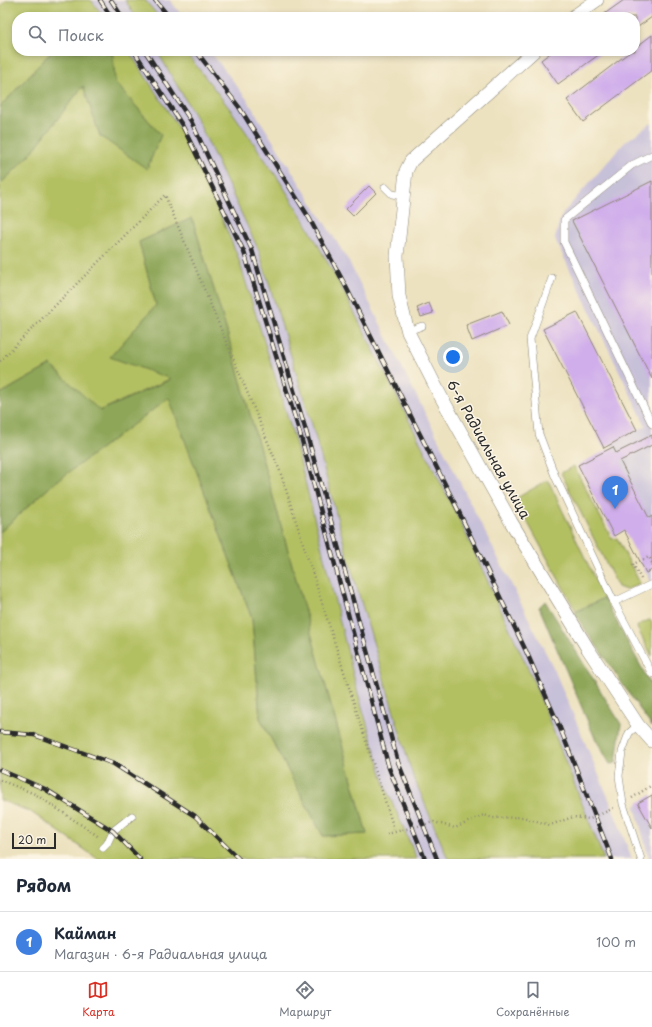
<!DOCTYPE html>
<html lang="ru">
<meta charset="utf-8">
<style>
:root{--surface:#fff;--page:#f2f2f3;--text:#1f2937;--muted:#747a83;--line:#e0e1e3;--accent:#d93025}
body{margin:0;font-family:"Playpen Sans",sans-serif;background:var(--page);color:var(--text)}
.scale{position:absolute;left:12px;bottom:10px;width:44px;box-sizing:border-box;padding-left:4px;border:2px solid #2b2b2b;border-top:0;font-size:11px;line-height:14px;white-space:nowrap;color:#2b2b2b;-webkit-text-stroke:3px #fcf5e5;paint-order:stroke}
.you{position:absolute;left:453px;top:357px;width:14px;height:14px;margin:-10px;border:3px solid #fff;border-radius:50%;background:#1a73e8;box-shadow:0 0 0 6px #1a73e833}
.badge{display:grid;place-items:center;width:26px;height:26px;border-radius:50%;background:var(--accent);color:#fff;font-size:13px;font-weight:700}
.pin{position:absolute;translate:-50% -33px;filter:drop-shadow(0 1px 2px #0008)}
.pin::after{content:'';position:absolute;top:21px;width:14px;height:12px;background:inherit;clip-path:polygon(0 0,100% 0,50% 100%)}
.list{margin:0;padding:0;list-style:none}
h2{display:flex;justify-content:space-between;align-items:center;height:52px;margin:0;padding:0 16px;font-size:17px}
h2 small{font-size:13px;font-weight:400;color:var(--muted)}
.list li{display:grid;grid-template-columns:26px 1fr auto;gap:12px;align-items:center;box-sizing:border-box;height:60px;padding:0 16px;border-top:1px solid var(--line)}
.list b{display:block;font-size:15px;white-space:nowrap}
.list p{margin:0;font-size:13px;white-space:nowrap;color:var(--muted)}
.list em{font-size:13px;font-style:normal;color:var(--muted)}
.icon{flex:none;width:22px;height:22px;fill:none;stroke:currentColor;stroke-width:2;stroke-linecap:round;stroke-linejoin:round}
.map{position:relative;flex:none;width:652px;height:859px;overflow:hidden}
.search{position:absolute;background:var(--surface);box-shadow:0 2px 6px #0003;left:12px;right:12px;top:12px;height:44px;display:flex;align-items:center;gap:10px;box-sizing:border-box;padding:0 14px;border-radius:16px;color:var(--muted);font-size:15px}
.sheet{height:112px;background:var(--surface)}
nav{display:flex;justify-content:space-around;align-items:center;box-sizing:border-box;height:56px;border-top:1px solid var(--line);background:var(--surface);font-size:11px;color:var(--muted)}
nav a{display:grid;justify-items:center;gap:2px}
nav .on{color:var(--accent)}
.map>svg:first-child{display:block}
.industrial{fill:#c7c0d9}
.green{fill:#b3c062;stroke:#6f7646}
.forest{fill:#8ea658;stroke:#5c6842}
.building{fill:#d0aeeb}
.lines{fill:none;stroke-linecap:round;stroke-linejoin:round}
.lane-casing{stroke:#8c8676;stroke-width:8}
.street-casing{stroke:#8c8676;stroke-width:14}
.path{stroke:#8c8676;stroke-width:2.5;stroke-dasharray:1 3;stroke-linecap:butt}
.lane{stroke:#fff;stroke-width:7}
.street{stroke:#fff;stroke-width:13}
.rail-casing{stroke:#2b2b2b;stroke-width:4.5}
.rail{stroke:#fcf5e5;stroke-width:3;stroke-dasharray:9;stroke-linecap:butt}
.labels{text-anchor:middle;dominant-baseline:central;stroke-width:3;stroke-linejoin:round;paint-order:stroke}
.street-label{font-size:14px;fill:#2b2b2b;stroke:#fcf5e5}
</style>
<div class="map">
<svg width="652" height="859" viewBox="0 0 652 859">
<rect width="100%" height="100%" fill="#fcf5e5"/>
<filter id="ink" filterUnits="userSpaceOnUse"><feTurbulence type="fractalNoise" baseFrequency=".025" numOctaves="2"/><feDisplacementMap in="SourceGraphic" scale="8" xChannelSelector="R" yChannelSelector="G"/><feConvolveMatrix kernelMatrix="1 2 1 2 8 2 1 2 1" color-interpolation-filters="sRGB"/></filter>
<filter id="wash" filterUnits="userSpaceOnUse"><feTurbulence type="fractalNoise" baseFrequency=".012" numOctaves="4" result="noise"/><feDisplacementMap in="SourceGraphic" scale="16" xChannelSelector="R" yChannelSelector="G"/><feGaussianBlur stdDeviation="0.9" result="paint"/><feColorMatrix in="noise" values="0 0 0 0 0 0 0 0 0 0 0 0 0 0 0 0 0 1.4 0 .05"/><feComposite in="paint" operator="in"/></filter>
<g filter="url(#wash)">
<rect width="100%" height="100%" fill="#ede2c0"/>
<g class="industrial">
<path d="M 91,0 L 125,0 L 136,17 L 104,17 Z"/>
<path d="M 145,0 L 170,0 L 183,17 L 159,17 Z"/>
<path d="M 129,51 L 157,51 L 199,123 L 259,251 L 314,431 L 346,551 L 412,773 L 448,859 L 417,859 L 386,788 L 357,690 L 295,441 L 238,257 L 179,128 Z"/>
<path d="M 185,51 L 210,51 L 246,98 L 348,260 L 554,669 L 611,804 L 632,859 L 604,859 L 532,677 L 459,519 L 344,292 L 306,223 L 279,180 L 233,113 Z"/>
<path d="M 652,123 L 652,584 L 625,530 L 614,536 L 578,465 L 613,447 L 611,444 L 646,426 L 555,239 L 560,219 L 564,212 L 625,142 Z"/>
<path d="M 652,796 L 652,859 L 649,859 L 635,806 Z"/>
</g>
<g class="green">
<path d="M 7,0 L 91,0 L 104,17 L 17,17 L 17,51 L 52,51 L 0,107 L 0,6 Z"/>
<path d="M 125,0 L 145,0 L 159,17 L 136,17 Z"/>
<path d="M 102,51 L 129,51 L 179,128 L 220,214 L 238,257 L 295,441 L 357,690 L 386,788 L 417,859 L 98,859 L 31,812 L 0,800 L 0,532 L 53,484 L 169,397 L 252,619 L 260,718 L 323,836 L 367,834 L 227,332 L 192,218 L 139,242 L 156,305 L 111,357 L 172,378 L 99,411 L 51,365 L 0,394 L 0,184 L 28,157 L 83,86 L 100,136 L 161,135 L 115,82 L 113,55 Z"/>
<path d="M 157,51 L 185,51 L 233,113 L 279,180 L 306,223 L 344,292 L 459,519 L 532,677 L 604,859 L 448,859 L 412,773 L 346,551 L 314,431 L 259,251 L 199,123 Z"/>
<path d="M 574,466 L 612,539 L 617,538 L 640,583 L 626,590 L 618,587 L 561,473 Z"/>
<path d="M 548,480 L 604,598 L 576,611 L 515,499 Z"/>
<path d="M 649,620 L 652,621 L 652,656 L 637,628 L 638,625 Z"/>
</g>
<g class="forest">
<path d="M 52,51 L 102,51 L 113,55 L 115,82 L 161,135 L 147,169 L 100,136 L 83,86 L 28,157 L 0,184 L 0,107 Z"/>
<path d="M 192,218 L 227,332 L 367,834 L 323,836 L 260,718 L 252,619 L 169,398 L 53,484 L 0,532 L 0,394 L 51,365 L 100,411 L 171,379 L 110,357 L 156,305 L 139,242 Z"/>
<path d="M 604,598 L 652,687 L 652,727 L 574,613 Z"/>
<path d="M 545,601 L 621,724 L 616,763 L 610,764 L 594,736 L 539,607 Z"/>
</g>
<g id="blocks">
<g class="building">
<path d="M 624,0 L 652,0 L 652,17 L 635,29 L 635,17 L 600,17 Z"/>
<path d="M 652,35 L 652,70 L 583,122 L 567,100 L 631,51 L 635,51 L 635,48 Z"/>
<path d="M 553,51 L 604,51 L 558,84 L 541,60 Z"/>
<path d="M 652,181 L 652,379 L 572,221 Z"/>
<path d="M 369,186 L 376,193 L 353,216 L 346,209 Z"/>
<path d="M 429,303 L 433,313 L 421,317 L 417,308 Z"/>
<path d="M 502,311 L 509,325 L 472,341 L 466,325 Z"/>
<path d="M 577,312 L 637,430 L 604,448 L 543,329 Z"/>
<path d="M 652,435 L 652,445 L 620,461 L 649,518 L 652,516 L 652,570 L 646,573 L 624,530 L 614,536 L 578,465 L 613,447 L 616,453 Z"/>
<path d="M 652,795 L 652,828 L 638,803 Z"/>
</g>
</g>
</g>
<g filter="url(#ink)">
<use href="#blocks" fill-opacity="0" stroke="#8c8676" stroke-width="1"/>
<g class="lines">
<g class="lane-casing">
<g id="lane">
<path d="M 652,155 L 632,165 L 564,220 L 564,242 L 652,424"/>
<path d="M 385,187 L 392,194 L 404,196"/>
<path d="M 552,278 L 530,339 L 539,434 L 555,476 L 614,602 L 652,674"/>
<path d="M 408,331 L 422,326"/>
<path d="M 614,602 L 652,584"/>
<path d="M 638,725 L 629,733 L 622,752 L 619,776 L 623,804 L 641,859"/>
<path d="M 103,848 L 107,844 L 113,831 L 132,816"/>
</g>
</g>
<g class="street-casing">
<g id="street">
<path d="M 573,17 L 597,0"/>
<path d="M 534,51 L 411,161 L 406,171 L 397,256 L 399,296 L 408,332 L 440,395 L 511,522 L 588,649 L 638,725 L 652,741"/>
</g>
</g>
<g class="path">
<path d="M 0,361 L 165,195 L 280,471 L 395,832"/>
<path d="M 641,579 L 633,564 L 649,557 L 652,563"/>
<path d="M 0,780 L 35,794 L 83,826 L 99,837"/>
<path d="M 632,798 L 652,785"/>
<path d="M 387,834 L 434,822 L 455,828 L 484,815 L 493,818 L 523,817 L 550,825 L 573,817 L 590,819 L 614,808"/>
</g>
<use href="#lane" class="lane"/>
<use href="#street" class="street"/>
<g class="rail-casing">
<g id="rail">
<path d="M 100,0 L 111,17"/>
<path d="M 111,0 L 122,17"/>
<path d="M 155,0 L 169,17"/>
<path d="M 134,51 L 182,125 L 244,252 L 301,437 L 389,768 L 425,859"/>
<path d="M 145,51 L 191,121 L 252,250 L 306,431 L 398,762 L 437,859"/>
<path d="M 196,51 L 239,107 L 308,216 L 344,283 L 458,510 L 526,651 L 560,728 L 612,859"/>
<path d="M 0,732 L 34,735 L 114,764 L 195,816 L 239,859"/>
<path d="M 0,770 L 45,789 L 113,831 L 140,859"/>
</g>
</g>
<use href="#rail" class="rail"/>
</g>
</g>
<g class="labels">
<g class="street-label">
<text transform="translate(489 449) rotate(61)">6-я Радиальная улица</text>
</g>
</g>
</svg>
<div class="scale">20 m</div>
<div class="you"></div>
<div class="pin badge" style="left:615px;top:509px;background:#3f7fe0">1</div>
<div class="search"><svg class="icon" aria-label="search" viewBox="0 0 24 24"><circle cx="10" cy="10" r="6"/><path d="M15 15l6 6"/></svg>Поиск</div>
</div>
<section class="sheet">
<h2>Рядом<small></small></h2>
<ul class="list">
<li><span class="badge" style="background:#3f7fe0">1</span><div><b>Кайман</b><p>Магазин · 6-я Радиальная улица</p></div><em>100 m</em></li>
</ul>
</section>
<nav>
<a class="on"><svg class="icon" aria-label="map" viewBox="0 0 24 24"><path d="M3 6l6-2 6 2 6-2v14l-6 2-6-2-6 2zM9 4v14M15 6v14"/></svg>Карта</a>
<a><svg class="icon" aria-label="directions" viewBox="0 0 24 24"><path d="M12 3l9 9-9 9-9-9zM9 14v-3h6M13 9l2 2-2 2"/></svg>Маршрут</a>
<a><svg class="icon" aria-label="saved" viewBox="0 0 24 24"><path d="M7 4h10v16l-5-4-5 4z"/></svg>Сохранённые</a>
</nav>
